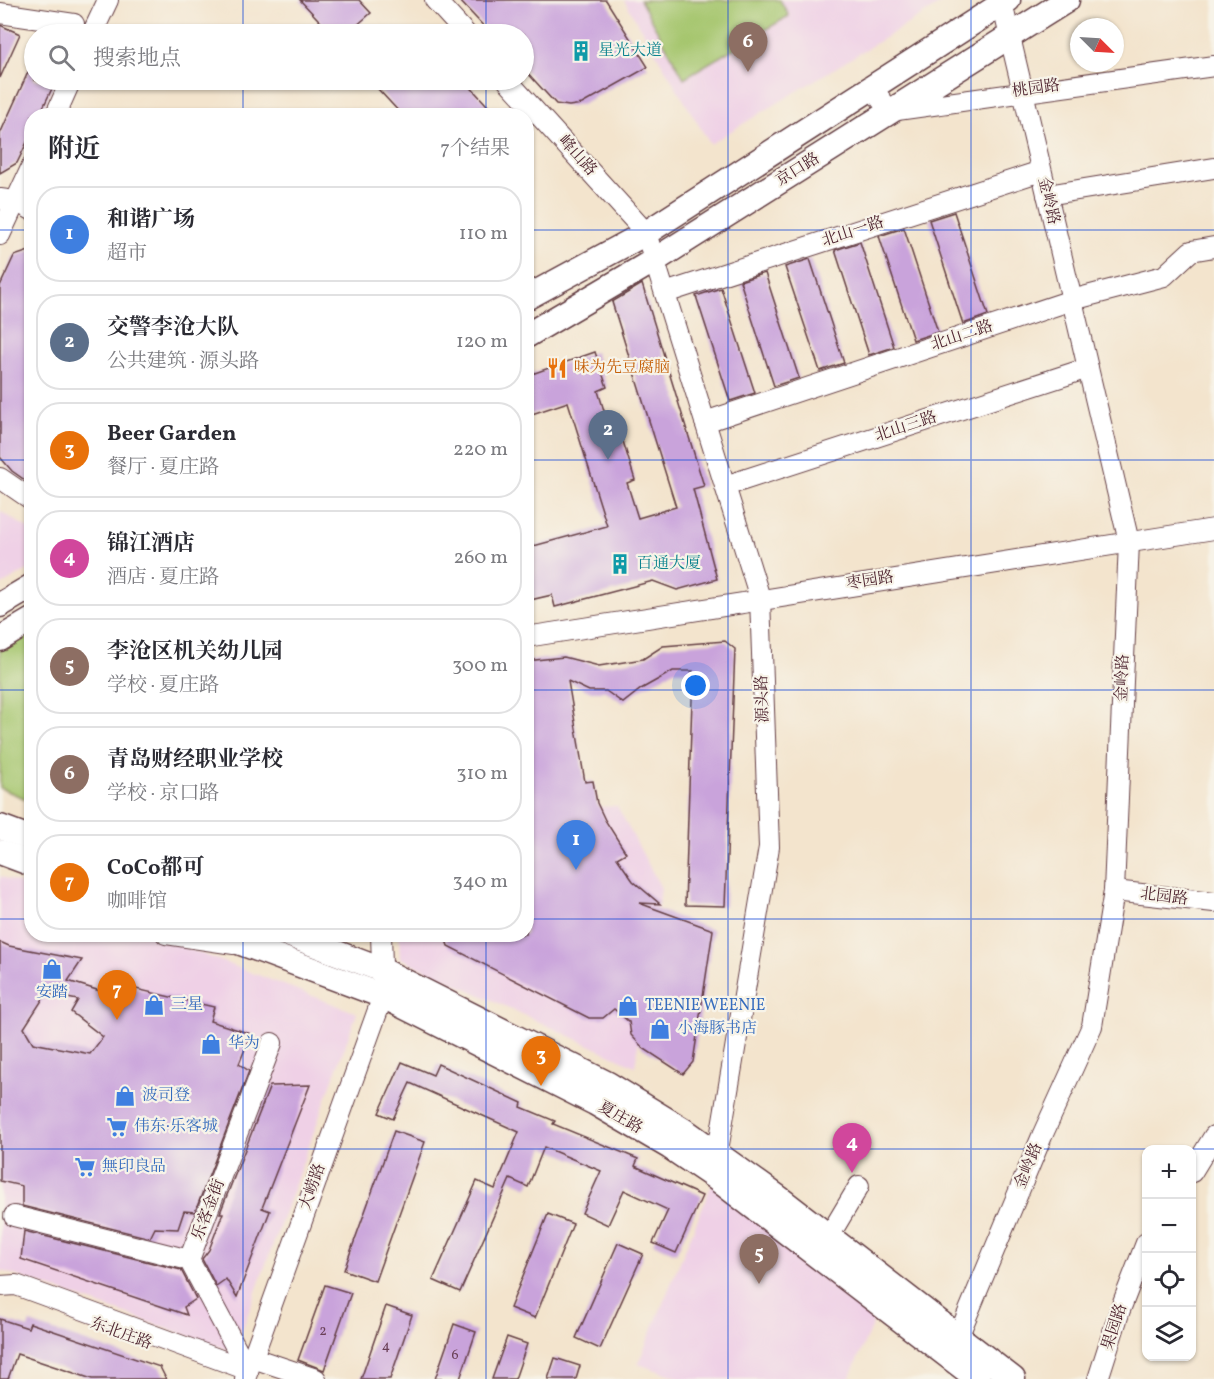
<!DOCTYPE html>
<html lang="zh">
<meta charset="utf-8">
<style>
:root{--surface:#fff;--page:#f2f2f3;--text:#2b2b33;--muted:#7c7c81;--line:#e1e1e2;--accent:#c8321e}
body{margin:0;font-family:Vollkorn,"Noto Serif SC",serif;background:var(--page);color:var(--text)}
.controls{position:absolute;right:18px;bottom:18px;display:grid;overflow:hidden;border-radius:12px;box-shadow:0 2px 4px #0004}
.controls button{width:54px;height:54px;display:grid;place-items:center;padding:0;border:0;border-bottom:2px solid var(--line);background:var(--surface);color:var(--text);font:30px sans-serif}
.compass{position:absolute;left:1070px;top:18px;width:54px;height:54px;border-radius:50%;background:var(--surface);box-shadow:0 2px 4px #0004;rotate:114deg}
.you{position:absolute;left:696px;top:686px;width:21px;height:21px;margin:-15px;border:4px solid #fff;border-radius:50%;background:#1a73e8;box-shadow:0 0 0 9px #1a73e833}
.badge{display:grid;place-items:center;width:39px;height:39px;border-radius:50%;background:var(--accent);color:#fff;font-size:20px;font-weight:700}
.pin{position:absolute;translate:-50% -50px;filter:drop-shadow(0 2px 3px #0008)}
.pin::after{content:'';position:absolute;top:32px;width:21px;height:18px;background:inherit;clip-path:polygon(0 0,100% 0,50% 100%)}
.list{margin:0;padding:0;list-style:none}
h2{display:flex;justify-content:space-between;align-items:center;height:78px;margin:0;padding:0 24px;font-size:26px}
h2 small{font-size:20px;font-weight:400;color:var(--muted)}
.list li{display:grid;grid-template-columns:39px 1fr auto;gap:18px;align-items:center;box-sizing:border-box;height:96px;margin:0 12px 12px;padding:0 12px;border:2px solid var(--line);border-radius:24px}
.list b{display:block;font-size:22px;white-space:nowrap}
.list p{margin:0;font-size:20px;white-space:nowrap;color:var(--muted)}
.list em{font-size:20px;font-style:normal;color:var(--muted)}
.icon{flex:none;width:33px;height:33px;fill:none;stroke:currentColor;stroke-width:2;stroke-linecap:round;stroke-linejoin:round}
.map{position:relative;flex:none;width:1214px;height:1379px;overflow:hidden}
.search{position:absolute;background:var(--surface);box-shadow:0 2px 4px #0004;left:24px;top:24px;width:510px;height:66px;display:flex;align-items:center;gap:15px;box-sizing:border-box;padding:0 21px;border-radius:33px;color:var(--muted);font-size:22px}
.panel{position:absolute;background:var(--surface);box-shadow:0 2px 4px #0004;left:24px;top:108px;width:510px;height:834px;border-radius:24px}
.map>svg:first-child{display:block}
.built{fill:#efd0e6}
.green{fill:#a6c66e;stroke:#78724c;stroke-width:1.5}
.building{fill:#c9a3db;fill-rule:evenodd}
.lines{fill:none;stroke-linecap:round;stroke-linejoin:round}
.minor-casing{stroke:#633d43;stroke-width:22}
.major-casing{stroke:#633d43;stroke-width:27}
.minor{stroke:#fff;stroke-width:20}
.major{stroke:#fff;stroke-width:24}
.grid{fill:none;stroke:#1d4ed8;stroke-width:1.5;stroke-opacity:0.55}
.labels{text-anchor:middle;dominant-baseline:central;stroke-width:4.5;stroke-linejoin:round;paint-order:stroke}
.number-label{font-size:14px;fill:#6a4057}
.culture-label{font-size:16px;fill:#0d838f;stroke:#f7f3e8;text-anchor:start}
.street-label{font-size:16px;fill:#4a1f2b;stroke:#f7f3e8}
.food-label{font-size:16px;fill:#c56008;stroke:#f7f3e8;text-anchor:start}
.shop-label{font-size:16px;fill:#366cbe;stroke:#f7f3e8;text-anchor:start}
</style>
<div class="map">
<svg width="1214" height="1379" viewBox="0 0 1214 1379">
<rect width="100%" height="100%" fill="#f7f3e8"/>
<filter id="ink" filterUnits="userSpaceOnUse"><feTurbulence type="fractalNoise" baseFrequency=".0167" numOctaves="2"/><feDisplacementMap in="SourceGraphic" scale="12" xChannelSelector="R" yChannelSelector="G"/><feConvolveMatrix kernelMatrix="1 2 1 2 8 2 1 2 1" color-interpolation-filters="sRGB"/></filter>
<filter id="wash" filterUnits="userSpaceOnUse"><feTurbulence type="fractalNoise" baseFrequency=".008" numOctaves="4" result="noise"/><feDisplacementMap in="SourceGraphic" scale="24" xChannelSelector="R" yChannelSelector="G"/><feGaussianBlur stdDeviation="1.35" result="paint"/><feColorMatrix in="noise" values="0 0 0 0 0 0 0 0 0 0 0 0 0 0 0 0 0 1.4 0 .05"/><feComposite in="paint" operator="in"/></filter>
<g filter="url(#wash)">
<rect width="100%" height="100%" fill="#f3e4cd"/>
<g class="built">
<path d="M 624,0 L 947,0 L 710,144 Z"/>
<path d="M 0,511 L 32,531 L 31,568 L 0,586 Z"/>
<path d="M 617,806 L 661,888 L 635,1066 L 400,958 L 399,935 L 526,934 L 527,812 Z"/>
<path d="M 0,876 L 31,888 L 32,934 L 153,935 L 357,1013 L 234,1352 L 0,1270 Z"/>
<path d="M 714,1179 L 879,1309 L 849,1379 L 683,1379 L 638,1364 Z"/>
</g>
<g class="green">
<path d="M 640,0 L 780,0 L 789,16 L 684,78 Z"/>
<path d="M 31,628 L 31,801 L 0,788 L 0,646 Z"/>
</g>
<g id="blocks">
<g class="building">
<path d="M 300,0 L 359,0 L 371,13 L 347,34 L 332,34 Z"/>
<path d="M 459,0 L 606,0 L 648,67 L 582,104 L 569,106 L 556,104 L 524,69 L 524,34 L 491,34 Z"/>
<path d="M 0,25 L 20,34 L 0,78 Z"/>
<path d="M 34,59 L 34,80 L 56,80 L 39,116 L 32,116 L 32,132 L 17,163 L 0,173 L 0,134 Z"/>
<path d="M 388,80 L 464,80 L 497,116 L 403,116 L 378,89 Z"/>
<path d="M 954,212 L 988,315 L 963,324 L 929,220 Z"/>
<path d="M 904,228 L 938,332 L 913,340 L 879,236 Z"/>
<path d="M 860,242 L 894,347 L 869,355 L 835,250 Z"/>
<path d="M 32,250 L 32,485 L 12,471 L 0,457 L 0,286 L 14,256 Z"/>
<path d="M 810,259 L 844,363 L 820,371 L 785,267 Z"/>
<path d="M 765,273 L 799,378 L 774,386 L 740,281 Z"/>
<path d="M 642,284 L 704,486 L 693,489 L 717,579 L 677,590 L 653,581 L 555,607 L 552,595 L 526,601 L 526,548 L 607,526 L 568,402 L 526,416 L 526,376 L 595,352 L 607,387 L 598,391 L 613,440 L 622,438 L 635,480 L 627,483 L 638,518 L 676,507 L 612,302 Z"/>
<path d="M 721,288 L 755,393 L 730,401 L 696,296 Z"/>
<path d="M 725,641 L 735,649 L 725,906 L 685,905 L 693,671 L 673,671 L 641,689 L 623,703 L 606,691 L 589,691 L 568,681 L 585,782 L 593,781 L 597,803 L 605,820 L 626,853 L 617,858 L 633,881 L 660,904 L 639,903 L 713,930 L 693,1062 L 683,1074 L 643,1048 L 631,1035 L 629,1022 L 614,1009 L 603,1018 L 589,1018 L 448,946 L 444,934 L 526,934 L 526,661 L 564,657 L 599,666 L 643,659 L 663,646 Z"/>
<path d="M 0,942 L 9,946 L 82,960 L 68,981 L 126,999 L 132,988 L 214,1007 L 210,1021 L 251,1034 L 239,1064 L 249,1071 L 195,1212 L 184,1211 L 178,1229 L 155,1228 L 150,1238 L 22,1206 L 22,1186 L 0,1181 ZM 46,994 L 78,1000 L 71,1012 L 103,1037 L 90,1054 L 33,1043 L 24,1028 Z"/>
<path d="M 402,1062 L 433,1075 L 438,1064 L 522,1103 L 521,1107 L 555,1121 L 553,1124 L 638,1159 L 635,1166 L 702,1196 L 676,1253 L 653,1243 L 668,1210 L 624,1190 L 608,1225 L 582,1213 L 601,1171 L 544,1147 L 528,1187 L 510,1179 L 460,1292 L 433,1280 L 477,1181 L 495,1189 L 519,1132 L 410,1083 L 393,1119 L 379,1113 Z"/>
<path d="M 310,1085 L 262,1208 L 270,1211 L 237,1297 L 226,1279 L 216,1286 L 202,1259 L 209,1250 L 223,1213 L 220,1213 L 270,1086 Z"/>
<path d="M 394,1131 L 425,1142 L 375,1281 L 344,1270 Z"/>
<path d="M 548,1214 L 573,1224 L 535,1318 L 510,1308 Z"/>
<path d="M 24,1231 L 181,1270 L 196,1299 L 184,1307 L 187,1315 L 21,1259 Z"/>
<path d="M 618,1243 L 643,1254 L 600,1349 L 576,1338 Z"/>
<path d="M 325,1285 L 351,1293 L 324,1370 L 298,1360 Z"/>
<path d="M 386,1306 L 412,1315 L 390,1379 L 361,1379 Z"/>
<path d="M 0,1319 L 28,1328 L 30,1323 L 160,1367 L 166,1379 L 92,1379 L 17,1354 L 8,1379 L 0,1379 Z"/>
<path d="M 454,1324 L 476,1332 L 460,1379 L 435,1379 Z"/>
<path d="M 507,1337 L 527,1344 L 515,1379 L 492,1379 Z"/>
<path d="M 555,1358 L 580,1366 L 576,1379 L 548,1379 Z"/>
</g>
</g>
</g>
<g filter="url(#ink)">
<use href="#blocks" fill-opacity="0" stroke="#633d43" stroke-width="1.5"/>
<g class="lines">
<g class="minor-casing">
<g id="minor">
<path d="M 435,0 L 466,34"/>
<path d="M 0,13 L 74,24"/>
<path d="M 92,34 L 108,0"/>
<path d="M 507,80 L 646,233 L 760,598 L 769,847 L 715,1168"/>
<path d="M 871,87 L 890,111 L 1214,66"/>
<path d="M 55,116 L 71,80"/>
<path d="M 1047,195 L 1214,168"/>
<path d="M 0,199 L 15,201 L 32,210"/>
<path d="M 0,235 L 32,166"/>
<path d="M 665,293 L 1041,171"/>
<path d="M 705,422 L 1072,300 L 1164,276 L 1191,251 L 1214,247"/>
<path d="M 0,478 L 32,500"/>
<path d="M 725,486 L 1088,368"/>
<path d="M 526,637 L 1214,529"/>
<path d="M 1114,891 L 1214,902"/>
<path d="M 166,934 L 234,944"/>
<path d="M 1192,1172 L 1214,1136"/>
<path d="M 14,1216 L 189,1260"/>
<path d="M 822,1248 L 859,1186"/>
<path d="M 0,1286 L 16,1285 L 248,1370"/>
<path d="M 958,1337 L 1042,1136 L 1092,1026 L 1114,891 L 1129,542 L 1002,3"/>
<path d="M 253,1358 L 316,1379"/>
<path d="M 248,1370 L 189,1260 L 272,1043"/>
<path d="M 245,1379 L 383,996 L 381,934"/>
<path d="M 1098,1379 L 1120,1310 L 1146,1243"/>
</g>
</g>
<g class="major-casing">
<g id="major">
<path d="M 526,298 L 646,233 L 1008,0"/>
<path d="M 526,336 L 655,260 L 1067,0"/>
<path d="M 0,605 L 32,586"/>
<path d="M 0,639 L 32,620"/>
<path d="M 0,827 L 32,839"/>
<path d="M 0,852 L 32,864"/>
<path d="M 217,934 L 383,996 L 595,1103 L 670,1147 L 713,1176 L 978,1379"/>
<path d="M 287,934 L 382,970 L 608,1084 L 688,1133 L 779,1198 L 1013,1379"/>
</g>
</g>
<use href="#minor" class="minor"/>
<use href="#major" class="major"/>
</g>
</g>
<path class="grid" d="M 243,0 L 243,34M 486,0 L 486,34M 728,0 L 728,1379M 971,0 L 971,1379M 243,80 L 243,116M 486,80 L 486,116M 0,230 L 32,230M 526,230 L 1214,230M 0,460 L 32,460M 526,460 L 1214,460M 0,690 L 32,690M 526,690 L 1214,690M 0,919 L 32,919M 526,919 L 1214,919M 243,934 L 243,1379M 486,934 L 486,1379M 0,1149 L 1214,1149"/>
<defs>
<g id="building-bare" transform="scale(1.62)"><path d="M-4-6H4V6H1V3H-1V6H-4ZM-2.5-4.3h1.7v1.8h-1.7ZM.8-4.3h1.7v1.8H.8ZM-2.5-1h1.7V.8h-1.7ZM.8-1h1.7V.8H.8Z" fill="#0f9aa8" stroke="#f7f3e8" stroke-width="2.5" paint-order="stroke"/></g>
<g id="restaurant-bare" transform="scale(1.62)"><path d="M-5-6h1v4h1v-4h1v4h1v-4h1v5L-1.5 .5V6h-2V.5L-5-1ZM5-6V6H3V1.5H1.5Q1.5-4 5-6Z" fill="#e8710a" stroke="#f7f3e8" stroke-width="2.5" paint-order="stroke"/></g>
<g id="shop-bare" transform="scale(1.62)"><path d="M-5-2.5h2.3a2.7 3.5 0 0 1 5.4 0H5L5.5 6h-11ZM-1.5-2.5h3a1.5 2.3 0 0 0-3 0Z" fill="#3f7fe0" stroke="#f7f3e8" stroke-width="2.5" paint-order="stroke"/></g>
<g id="supermarket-bare" transform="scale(1.62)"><path d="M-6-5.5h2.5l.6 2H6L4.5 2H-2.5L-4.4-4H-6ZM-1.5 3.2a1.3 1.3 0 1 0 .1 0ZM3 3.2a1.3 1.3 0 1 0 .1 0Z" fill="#3f7fe0" stroke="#f7f3e8" stroke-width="2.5" paint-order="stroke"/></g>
</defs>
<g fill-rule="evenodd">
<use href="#building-bare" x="581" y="51"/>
<use href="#restaurant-bare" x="557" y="368"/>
<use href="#building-bare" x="620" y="564"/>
<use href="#shop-bare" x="52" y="969"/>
<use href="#shop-bare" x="154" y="1005"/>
<use href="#shop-bare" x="628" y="1006"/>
<use href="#shop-bare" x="660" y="1029"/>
<use href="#shop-bare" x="211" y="1044"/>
<use href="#shop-bare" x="125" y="1096"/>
<use href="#supermarket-bare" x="117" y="1127"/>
<use href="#supermarket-bare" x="85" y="1167"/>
</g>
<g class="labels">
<g class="number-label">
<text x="323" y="1331">2</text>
<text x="386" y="1346">4</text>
<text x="455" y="1355">6</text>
</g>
<g class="culture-label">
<text x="598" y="51">星光大道</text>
<text x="637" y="564">百通大厦</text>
</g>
<g class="street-label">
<text transform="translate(1036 89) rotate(-8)">桃园路</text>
<text transform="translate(577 156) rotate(48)">峰山路</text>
<text transform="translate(798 170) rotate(-32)">京口路</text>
<text transform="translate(1048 201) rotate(77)">金岭路</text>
<text transform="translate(853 232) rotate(-18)">北山一路</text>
<text transform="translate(962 336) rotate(-18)">北山二路</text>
<text transform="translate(906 427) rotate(-18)">北山三路</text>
<text transform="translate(870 581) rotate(-9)">枣园路</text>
<text transform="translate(1123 678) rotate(-88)">金岭路</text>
<text transform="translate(763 699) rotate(-92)">源头路</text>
<text transform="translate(1164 897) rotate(7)">北园路</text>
<text transform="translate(620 1118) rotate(30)">夏庄路</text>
<text transform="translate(1029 1166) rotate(-68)">金岭路</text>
<text transform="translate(313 1187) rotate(-71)">大崂路</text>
<text transform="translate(209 1210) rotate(-69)">乐客金街</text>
<text transform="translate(1115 1327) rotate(-72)">果园路</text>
<text transform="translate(121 1334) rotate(20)">东北庄路</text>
</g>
<g class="food-label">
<text x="574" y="368">味为先豆腐脑</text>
</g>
<g class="shop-label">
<text x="52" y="993" text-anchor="middle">安踏</text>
<text x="171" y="1005">三星</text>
<text x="645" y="1006">TEENIE WEENIE</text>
<text x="677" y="1029">小海豚书店</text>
<text x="228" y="1044">华为</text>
<text x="142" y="1096">波司登</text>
<text x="134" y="1127">伟东·乐客城</text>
<text x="102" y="1167">無印良品</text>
</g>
</g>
</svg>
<div class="controls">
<button>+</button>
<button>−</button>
<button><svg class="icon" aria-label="locate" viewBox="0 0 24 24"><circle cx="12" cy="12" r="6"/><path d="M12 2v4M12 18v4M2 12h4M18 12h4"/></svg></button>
<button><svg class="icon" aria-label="layers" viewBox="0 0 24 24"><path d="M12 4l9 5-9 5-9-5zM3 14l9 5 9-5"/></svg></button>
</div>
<svg class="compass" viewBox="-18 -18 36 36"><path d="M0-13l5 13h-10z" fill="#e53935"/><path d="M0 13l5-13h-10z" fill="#7c7c81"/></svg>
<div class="you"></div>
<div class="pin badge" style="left:576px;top:870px;background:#3f7fe0">1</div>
<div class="pin badge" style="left:608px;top:460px;background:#5c6f8a">2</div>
<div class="pin badge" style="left:541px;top:1086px;background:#e8710a">3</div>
<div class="pin badge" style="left:852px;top:1173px;background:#d1479c">4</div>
<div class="pin badge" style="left:759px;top:1284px;background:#8d6e63">5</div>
<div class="pin badge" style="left:748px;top:72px;background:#8d6e63">6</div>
<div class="pin badge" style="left:117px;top:1020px;background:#e8710a">7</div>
<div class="search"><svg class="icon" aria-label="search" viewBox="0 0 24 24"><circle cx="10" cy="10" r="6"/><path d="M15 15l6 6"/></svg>搜索地点</div>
<section class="panel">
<h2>附近<small>7个结果</small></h2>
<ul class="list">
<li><span class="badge" style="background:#3f7fe0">1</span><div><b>和谐广场</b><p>超市</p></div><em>110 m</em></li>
<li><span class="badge" style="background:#5c6f8a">2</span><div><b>交警李沧大队</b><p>公共建筑 · 源头路</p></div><em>120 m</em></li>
<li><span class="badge" style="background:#e8710a">3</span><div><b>Beer Garden</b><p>餐厅 · 夏庄路</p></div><em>220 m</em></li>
<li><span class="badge" style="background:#d1479c">4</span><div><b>锦江酒店</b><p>酒店 · 夏庄路</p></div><em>260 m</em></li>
<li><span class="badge" style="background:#8d6e63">5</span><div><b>李沧区机关幼儿园</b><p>学校 · 夏庄路</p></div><em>300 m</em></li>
<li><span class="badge" style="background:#8d6e63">6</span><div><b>青岛财经职业学校</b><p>学校 · 京口路</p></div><em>310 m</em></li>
<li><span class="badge" style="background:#e8710a">7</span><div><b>CoCo都可</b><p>咖啡馆</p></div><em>340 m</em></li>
</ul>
</section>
</div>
